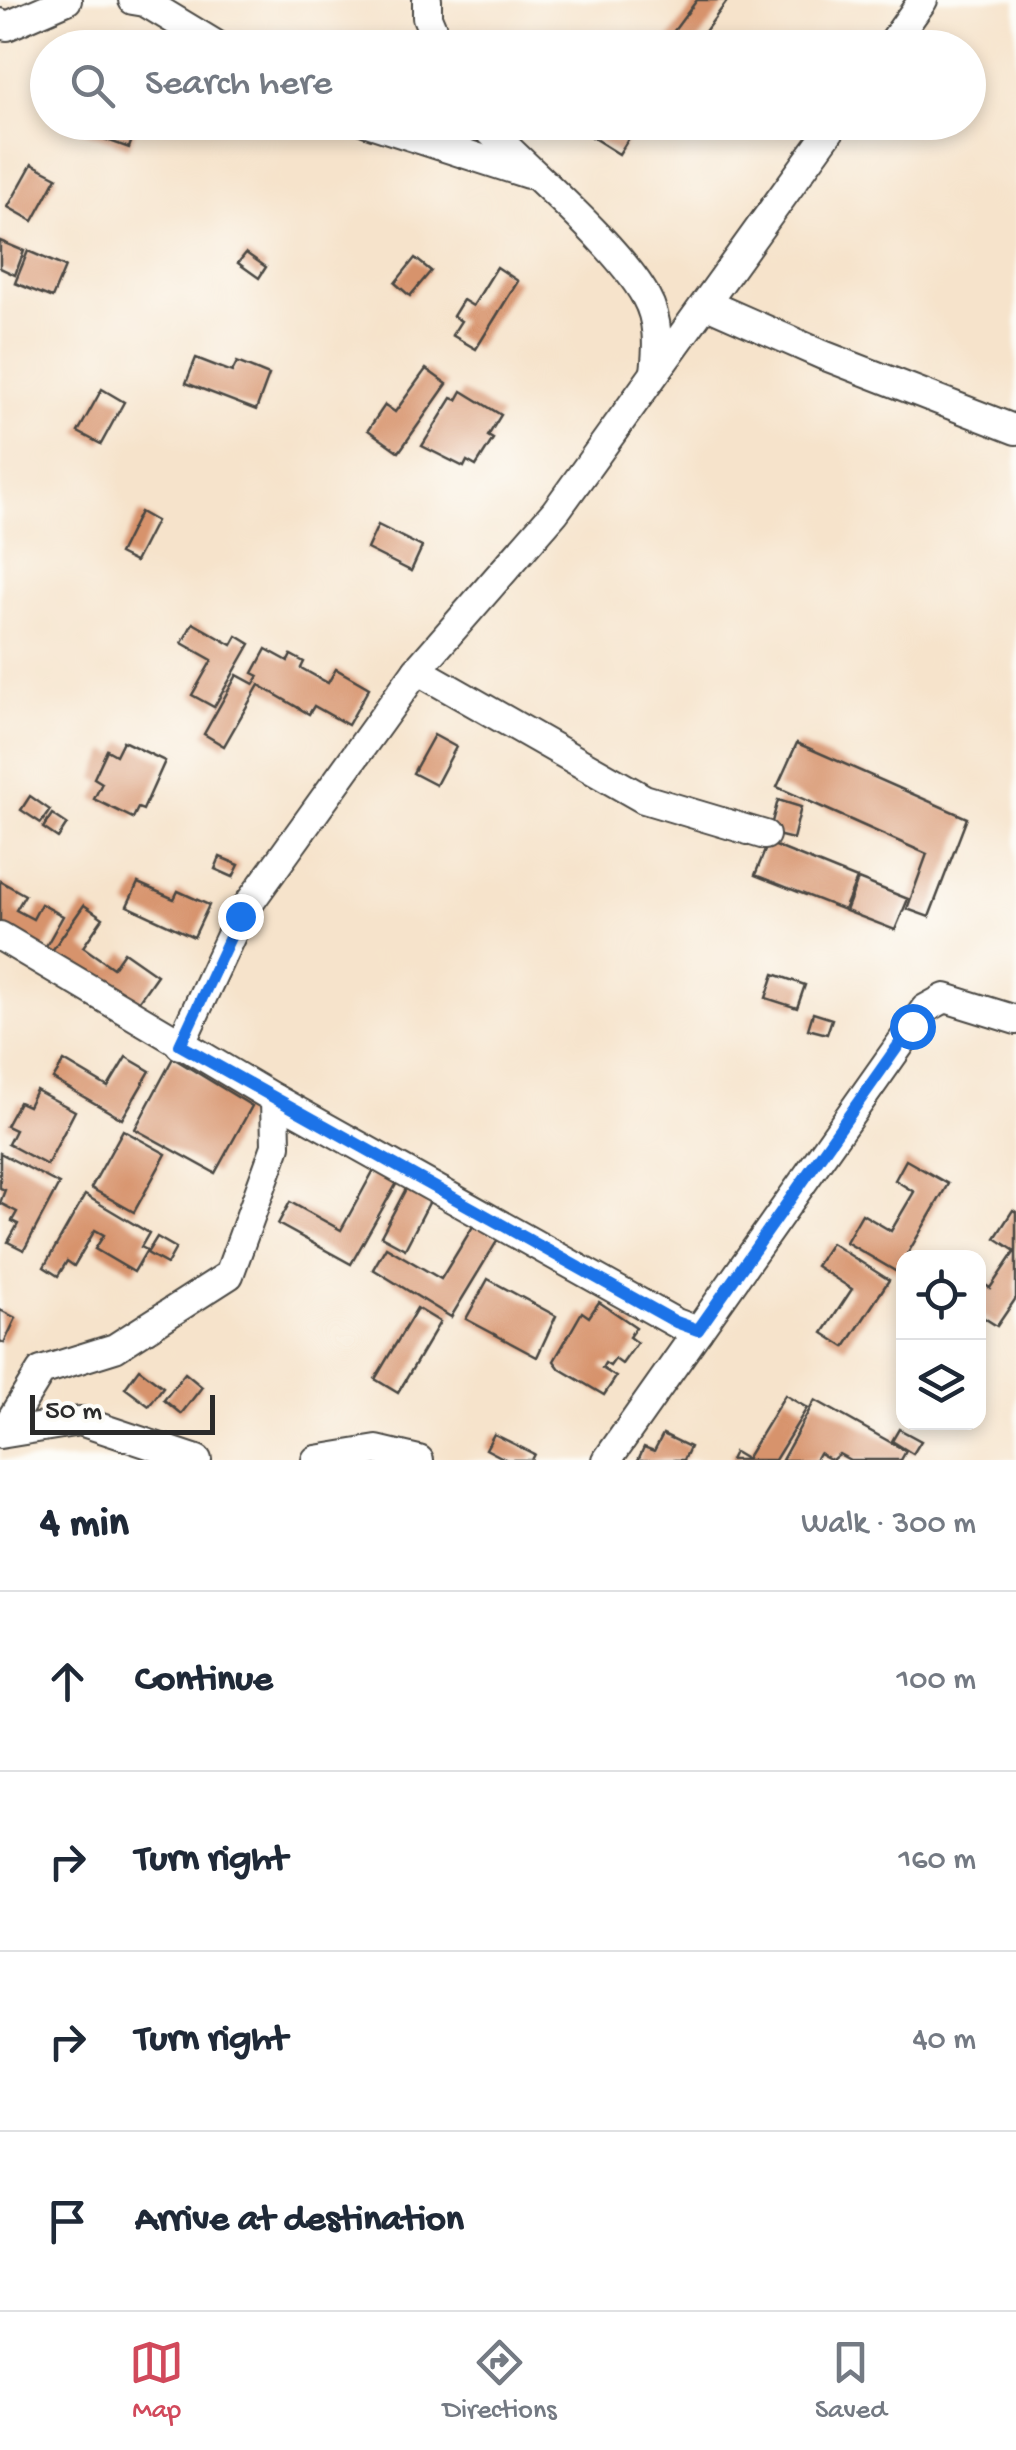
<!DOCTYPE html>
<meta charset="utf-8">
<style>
:root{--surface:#fff;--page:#f2f2f3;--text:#1f2937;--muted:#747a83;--line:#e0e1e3;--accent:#d1495b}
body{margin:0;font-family:"Gochi Hand",sans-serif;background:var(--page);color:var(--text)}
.controls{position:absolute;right:30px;bottom:30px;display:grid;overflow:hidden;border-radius:20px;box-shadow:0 5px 15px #0003}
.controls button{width:90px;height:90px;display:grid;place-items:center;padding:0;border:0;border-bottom:2px solid var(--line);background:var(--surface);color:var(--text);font:50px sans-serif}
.scale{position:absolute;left:30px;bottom:25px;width:185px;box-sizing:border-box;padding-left:10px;border:5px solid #2b2b2b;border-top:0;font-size:28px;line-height:35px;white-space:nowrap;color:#2b2b2b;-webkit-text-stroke:8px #fdfcf7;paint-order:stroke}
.stop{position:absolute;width:30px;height:30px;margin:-22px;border:8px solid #1a73e8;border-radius:50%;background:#fff}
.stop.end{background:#1a73e8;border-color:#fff;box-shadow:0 2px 10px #0008}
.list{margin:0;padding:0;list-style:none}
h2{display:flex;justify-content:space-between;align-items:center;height:130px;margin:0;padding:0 40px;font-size:42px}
h2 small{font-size:32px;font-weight:400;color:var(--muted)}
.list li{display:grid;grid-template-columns:65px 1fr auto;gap:30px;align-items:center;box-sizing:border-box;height:180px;padding:0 40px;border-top:2px solid var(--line)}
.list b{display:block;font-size:38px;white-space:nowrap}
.list em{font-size:32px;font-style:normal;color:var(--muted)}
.icon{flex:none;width:55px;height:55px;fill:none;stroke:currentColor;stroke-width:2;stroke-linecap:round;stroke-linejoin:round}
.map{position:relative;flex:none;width:1016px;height:1460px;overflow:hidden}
.search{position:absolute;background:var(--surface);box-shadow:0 5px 15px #0003;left:30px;right:30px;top:30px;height:110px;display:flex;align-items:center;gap:25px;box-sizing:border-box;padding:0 35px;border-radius:55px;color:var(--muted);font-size:38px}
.sheet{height:850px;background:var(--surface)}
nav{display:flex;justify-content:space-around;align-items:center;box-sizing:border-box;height:140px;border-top:2px solid var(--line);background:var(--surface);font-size:28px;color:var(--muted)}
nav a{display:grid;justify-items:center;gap:5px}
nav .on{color:var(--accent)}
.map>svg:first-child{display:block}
.building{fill:#d7936c}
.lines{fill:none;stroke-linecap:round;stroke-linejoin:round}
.minor-casing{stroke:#494743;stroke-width:32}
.minor{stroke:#fff;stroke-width:28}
.route{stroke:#1a73e8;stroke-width:12}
</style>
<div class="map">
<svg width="1016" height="1460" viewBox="0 0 1016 1460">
<rect width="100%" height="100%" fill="#fdfcf7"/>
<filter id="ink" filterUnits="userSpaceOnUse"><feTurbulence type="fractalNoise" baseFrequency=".01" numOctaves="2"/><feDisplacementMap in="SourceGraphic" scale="20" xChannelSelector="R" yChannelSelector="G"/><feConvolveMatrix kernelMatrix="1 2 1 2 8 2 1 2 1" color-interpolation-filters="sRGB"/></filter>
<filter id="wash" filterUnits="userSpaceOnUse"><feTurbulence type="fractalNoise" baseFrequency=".0048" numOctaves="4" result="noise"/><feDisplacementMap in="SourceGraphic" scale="40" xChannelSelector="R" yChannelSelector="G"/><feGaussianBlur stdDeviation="2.25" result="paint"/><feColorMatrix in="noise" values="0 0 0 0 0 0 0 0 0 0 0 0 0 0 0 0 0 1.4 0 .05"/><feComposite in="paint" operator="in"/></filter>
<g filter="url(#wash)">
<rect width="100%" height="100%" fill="#f6e3cb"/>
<g id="blocks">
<g class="building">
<path d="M 697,0 L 728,0 L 693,48 L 680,48 L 668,39 Z"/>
<path d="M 85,122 L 138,122 L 129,148 L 82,131 Z"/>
<path d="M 590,122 L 639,122 L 619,154 L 584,132 Z"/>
<path d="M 32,164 L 57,177 L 33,221 L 8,207 Z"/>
<path d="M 0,241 L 24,251 L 15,275 L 0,268 Z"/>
<path d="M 28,251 L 65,267 L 52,298 L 15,283 Z"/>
<path d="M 246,253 L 266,267 L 259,278 L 238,263 Z"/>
<path d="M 415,258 L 431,271 L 410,296 L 395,283 Z"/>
<path d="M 497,267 L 518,281 L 476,349 L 452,335 L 461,321 L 453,316 L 463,300 L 473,306 Z"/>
<path d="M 196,358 L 232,372 L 237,362 L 269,375 L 256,410 L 186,383 Z"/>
<path d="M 426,369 L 447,384 L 399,452 L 368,430 L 385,405 L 395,412 Z"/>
<path d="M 102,389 L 124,402 L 101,444 L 78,432 Z"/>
<path d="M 462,391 L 501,415 L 488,436 L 493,439 L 476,466 L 467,461 L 464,467 L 422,446 L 452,398 L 457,400 Z"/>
<path d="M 140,512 L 156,521 L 135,562 L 119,554 Z"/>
<path d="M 378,525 L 422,547 L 411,571 L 367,549 Z"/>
<path d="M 193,623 L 232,645 L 237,636 L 250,644 L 214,707 L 192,695 L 212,660 L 182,643 Z"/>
<path d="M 266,649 L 288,661 L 291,655 L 304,662 L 301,668 L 328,683 L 336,669 L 369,688 L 348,725 L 314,706 L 309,714 L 259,685 L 224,746 L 204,734 L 237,675 L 254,684 L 259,676 L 253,673 Z"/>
<path d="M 434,735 L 456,747 L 436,785 L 413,773 Z"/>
<path d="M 123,741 L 165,761 L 143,810 L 138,808 L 133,818 L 94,799 L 102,783 L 94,778 L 107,750 L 116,755 Z"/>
<path d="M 797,743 L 967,818 L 929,917 L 907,909 L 927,854 L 777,787 Z"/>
<path d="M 30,796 L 50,810 L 41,823 L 21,810 Z"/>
<path d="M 778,800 L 801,807 L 793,839 L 769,833 Z"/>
<path d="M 52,814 L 67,824 L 58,838 L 43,828 Z"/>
<path d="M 768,843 L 857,879 L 844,910 L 755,875 Z"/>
<path d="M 220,857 L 239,865 L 233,877 L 215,869 Z"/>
<path d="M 858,879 L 908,899 L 895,930 L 846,911 Z"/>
<path d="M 0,881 L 25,895 L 16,910 L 33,919 L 41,904 L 63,916 L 41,955 L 0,932 Z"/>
<path d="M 138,883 L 174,899 L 178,891 L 209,905 L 194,937 L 127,906 Z"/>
<path d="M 84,905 L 103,918 L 83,947 L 113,968 L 124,952 L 157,975 L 131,1012 L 49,955 Z"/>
<path d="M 774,974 L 805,985 L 797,1008 L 766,998 Z"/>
<path d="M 813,1013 L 832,1019 L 827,1034 L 808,1029 Z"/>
<path d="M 126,1057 L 150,1071 L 122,1119 L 53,1079 L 64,1061 L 108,1087 Z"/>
<path d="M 173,1058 L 252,1106 L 215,1173 L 135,1129 Z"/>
<path d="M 36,1090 L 75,1111 L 47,1165 L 8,1144 L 15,1130 L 6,1126 L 19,1102 L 28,1106 Z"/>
<path d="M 123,1130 L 166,1154 L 134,1212 L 91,1188 Z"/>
<path d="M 0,1153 L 59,1184 L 24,1250 L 8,1242 L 18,1224 L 12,1221 L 17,1212 L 0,1203 L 5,1190 L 0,1188 Z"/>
<path d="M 906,1160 L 948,1184 L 897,1272 L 846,1242 L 862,1214 L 891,1231 L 914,1192 L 895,1180 Z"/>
<path d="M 375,1168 L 398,1181 L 351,1264 L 278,1224 L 290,1202 L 341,1230 Z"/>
<path d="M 408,1185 L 432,1197 L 405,1249 L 381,1236 Z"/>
<path d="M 85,1195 L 149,1233 L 141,1247 L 147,1250 L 134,1272 L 95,1249 L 104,1235 L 95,1230 L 74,1266 L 67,1261 L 58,1276 L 44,1267 Z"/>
<path d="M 1013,1210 L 1016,1212 L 1016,1298 L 997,1326 L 978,1314 L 978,1280 L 990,1288 L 1015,1251 L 995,1238 Z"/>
<path d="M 475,1223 L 499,1238 L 451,1317 L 373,1269 L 386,1247 L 441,1279 Z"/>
<path d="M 157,1237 L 176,1248 L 167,1264 L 147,1253 Z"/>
<path d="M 831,1243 L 889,1280 L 845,1347 L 823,1333 L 852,1289 L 816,1266 Z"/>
<path d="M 488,1279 L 556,1316 L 537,1357 L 466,1319 Z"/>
<path d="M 599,1302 L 636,1327 L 629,1337 L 637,1343 L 622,1364 L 615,1359 L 610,1366 L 605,1363 L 602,1368 L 616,1377 L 604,1395 L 560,1369 L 554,1361 L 582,1312 L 589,1317 Z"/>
<path d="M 417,1308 L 440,1322 L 398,1393 L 375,1379 Z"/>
<path d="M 0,1310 L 16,1318 L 4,1343 L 0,1341 Z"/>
<path d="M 139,1369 L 163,1387 L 149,1406 L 125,1388 Z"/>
<path d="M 185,1373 L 202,1387 L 181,1414 L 164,1400 Z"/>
<path d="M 785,1395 L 807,1408 L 775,1460 L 730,1460 L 734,1452 L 746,1459 Z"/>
<path d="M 815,1400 L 906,1451 L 901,1460 L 850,1460 L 839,1454 L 832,1460 L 819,1453 L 815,1460 L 782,1460 Z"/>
<path d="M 899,1429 L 921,1441 L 913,1454 L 892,1441 Z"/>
<path d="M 494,1434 L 534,1454 L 531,1460 L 507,1460 L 486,1449 Z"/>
<path d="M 663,1434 L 690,1447 L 684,1460 L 638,1460 L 644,1447 L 654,1451 Z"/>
</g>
</g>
</g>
<g filter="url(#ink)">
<use href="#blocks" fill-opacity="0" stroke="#494743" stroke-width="2.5"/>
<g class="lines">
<g class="minor-casing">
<g id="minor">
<path d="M 133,0 L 145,2 L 221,48"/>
<path d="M 427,0 L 427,17 L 440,48"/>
<path d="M 0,23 L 7,26 L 67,0"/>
<path d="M 889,48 L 923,0"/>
<path d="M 367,122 L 528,174"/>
<path d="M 481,122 C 526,169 617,244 646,297 C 659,320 658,347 655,372"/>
<path d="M 707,304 L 823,355 L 1016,430"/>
<path d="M 417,670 L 644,799 L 765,835"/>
<path d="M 0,936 L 275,1099 L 676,1323 L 698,1331"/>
<path d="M 180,1045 L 240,916 L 417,670 L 555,512 L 836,122"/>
<path d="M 4,1431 L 41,1371 L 115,1348 L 229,1275 L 276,1146 L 275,1099"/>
<path d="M 0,1434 L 80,1421 L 197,1460"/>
<path d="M 316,1460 L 377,1450 L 419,1460"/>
<path d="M 607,1460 L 925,1009 L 945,998 L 1016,1020"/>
</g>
</g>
<use href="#minor" class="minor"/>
</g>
</g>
<g class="lines" filter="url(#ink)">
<path class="route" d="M 240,916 L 180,1045 L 676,1322 L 698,1330 L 912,1026"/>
</g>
</svg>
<div class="controls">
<button><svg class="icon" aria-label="locate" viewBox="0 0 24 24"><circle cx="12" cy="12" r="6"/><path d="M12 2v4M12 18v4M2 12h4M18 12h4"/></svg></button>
<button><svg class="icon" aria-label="layers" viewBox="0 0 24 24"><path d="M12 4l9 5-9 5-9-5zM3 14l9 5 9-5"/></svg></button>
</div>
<div class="scale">50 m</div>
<div class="stop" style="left:912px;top:1026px"></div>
<div class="stop end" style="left:240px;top:916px"></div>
<div class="search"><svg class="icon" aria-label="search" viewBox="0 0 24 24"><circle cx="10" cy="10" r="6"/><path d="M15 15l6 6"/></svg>Search here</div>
</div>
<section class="sheet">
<h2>4 min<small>Walk · 300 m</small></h2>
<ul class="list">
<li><svg class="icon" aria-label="ahead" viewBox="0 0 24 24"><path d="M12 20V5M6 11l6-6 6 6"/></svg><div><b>Continue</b></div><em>100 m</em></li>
<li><svg class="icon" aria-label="right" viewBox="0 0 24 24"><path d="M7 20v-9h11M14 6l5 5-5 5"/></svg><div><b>Turn right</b></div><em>160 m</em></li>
<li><svg class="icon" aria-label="right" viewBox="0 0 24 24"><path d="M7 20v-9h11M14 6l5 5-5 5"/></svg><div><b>Turn right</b></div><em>40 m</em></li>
<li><svg class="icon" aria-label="arrive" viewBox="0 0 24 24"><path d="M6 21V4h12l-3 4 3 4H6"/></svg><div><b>Arrive at destination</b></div></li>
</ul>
</section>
<nav>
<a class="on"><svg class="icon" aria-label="map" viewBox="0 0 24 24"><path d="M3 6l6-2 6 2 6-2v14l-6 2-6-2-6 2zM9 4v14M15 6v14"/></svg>Map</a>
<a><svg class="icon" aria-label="directions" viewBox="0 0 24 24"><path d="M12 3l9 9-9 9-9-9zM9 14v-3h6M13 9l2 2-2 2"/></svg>Directions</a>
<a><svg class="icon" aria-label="saved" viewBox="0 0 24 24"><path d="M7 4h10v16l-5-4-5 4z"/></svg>Saved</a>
</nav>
